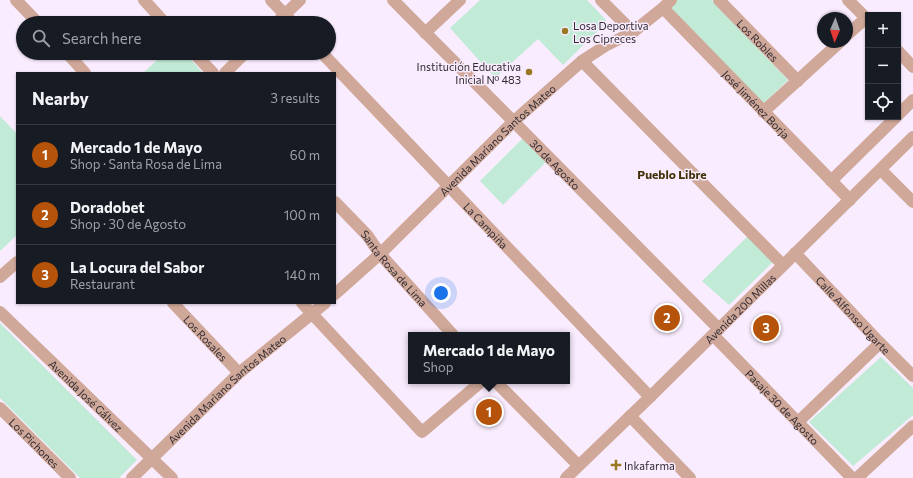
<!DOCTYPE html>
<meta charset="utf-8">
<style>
:root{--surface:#171b24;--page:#242831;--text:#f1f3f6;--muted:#9ea1a6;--line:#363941;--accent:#b45309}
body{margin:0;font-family:Commissioner,sans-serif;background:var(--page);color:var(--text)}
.controls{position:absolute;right:12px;top:12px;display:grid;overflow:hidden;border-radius:0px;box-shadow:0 1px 3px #0004}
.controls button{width:36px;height:36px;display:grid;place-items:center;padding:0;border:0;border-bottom:1px solid var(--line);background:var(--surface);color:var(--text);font:20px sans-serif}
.compass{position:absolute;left:817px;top:12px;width:36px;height:36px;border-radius:50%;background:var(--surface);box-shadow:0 1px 3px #0004;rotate:182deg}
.you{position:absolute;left:441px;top:293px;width:14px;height:14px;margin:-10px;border:3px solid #fff;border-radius:50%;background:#1a73e8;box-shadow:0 0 0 6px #1a73e833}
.badge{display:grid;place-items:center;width:26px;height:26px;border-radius:50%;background:var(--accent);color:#fff;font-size:13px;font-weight:700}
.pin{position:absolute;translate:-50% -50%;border:2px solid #fff;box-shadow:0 1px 4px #0006}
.popup{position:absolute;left:408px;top:332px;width:162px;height:52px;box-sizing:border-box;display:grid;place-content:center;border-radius:0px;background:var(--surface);filter:drop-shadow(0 1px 3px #0005);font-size:13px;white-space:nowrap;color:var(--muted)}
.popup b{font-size:15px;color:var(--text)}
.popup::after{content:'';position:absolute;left:50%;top:100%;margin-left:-8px;border:8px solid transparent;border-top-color:var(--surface)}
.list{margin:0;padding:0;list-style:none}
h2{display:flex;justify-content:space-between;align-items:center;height:52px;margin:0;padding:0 16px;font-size:17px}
h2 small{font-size:13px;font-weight:400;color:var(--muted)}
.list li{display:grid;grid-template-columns:26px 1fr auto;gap:12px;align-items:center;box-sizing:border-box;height:60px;padding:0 16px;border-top:1px solid var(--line)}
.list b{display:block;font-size:15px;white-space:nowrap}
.list p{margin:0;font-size:13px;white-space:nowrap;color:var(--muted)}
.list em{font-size:13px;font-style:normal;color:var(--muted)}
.icon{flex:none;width:22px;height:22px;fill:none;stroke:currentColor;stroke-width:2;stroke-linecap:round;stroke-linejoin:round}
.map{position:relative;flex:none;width:913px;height:478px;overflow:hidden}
.search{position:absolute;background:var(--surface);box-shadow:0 1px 3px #0004;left:16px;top:16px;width:320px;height:44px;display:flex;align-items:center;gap:10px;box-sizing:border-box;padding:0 14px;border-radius:22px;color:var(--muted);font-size:15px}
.panel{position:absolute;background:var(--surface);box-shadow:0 1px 3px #0004;left:16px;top:72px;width:320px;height:232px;border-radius:0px}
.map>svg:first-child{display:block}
.green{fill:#c1ebd6}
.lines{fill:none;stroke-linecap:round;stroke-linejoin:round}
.minor{stroke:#d0a89a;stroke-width:12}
.tertiary{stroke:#d0a89a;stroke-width:12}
.poi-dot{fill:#987821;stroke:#f9ecfe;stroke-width:1.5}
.labels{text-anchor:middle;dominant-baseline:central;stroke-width:3;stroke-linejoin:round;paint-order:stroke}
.poi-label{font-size:11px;fill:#312c33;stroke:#f9ecfe;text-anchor:start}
.street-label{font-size:11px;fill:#312c33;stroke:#f9ecfe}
.neighbourhood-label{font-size:12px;font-weight:bold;fill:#403107;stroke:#f9ecfe}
</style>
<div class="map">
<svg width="913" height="478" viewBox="0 0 913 478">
<rect width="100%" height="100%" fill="#f9ecfe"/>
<g class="green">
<path d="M 480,0 L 587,0 L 606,20 L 605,24 L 563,65 L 538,39 L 495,78 L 450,28 Z"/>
<path d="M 677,0 L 712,0 L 788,80 L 763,104 L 670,7 Z"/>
<path d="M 165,53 L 185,53 L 203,73 L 143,73 Z"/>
<path d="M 0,116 L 17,134 L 17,235 L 0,251 Z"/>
<path d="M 526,135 L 549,159 L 503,205 L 480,181 Z"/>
<path d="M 749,235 L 775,260 L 729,305 L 702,281 Z"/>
<path d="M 0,323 L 137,460 L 119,478 L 80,478 L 0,398 Z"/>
<path d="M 881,357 L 913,388 L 913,415 L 853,466 L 809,422 Z"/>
</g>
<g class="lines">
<g class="minor">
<path d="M 16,0 L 38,23"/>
<path d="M 144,0 L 165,23"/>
<path d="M 271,0 L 293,23"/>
<path id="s1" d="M 393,0 L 719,329"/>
<path d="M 601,0 L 633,32"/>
<path id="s2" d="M 719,0 L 798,81"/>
<path d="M 848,0 L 868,20"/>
<path id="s3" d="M 663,8 L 850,200"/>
<path d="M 425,33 L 460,0"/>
<path d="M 847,35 L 866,18"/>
<path d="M 898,51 L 913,67"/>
<path d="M 67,53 L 85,73"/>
<path d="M 194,53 L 213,73"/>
<path id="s4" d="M 322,53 L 650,397"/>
<path d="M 582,61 L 783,265"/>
<path d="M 763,112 L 840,42"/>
<path d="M 898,115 L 913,100"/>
<path d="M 881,170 L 913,202"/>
<path d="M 831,181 L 896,117"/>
<path id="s5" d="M 335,202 L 367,235 L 380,254 L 453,335"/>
<path id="s6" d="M 795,253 L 880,343 L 913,376"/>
<path id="s7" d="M 335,294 L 380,254 L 514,121 L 582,61 L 605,46 L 633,32 L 663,8 L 671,0"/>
<path id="s8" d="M 173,303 L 239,373"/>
<path d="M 302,303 L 422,432 L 482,381"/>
<path id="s9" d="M 713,335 L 852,478"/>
<path d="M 495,381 L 578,465"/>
<path id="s10" d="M 0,408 L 70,478"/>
<path d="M 630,416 L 690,478"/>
<path d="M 798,422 L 880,343"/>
<path id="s11" d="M 132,478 L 239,373 L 325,303"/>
<path d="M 857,478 L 913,426"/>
</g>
<g class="tertiary">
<path d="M 276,23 L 300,0"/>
<path d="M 225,73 L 245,53"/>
<path d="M 0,277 L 17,262"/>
<path id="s12" d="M 0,312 L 172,478"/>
<path id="s13" d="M 566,478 L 650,397 L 913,137"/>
</g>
</g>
<g class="poi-dot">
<circle cx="565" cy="31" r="4"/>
<circle cx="529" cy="72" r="4"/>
<path d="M614 459h4v4h4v4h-4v4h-4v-4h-4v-4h4z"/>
</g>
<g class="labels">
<g class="poi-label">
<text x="573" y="25">Losa Deportiva<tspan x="573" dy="13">Los Cipreces</tspan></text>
<text x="521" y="66" text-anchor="end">Institución Educativa<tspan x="521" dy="13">Inicial Nº 483</tspan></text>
<text x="624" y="465">Inkafarma</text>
</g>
<g class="street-label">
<text stroke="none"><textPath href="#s2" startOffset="56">Los Robles</textPath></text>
<text stroke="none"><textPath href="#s3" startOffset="134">José Jiménez Borja</textPath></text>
<text stroke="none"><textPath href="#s7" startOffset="224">Avenida Mariano Santos Mateo</textPath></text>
<text stroke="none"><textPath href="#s1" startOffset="231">30 de Agosto</textPath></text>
<text stroke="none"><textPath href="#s4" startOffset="238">La Campiña</textPath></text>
<text stroke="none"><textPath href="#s5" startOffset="89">Santa Rosa de Lima</textPath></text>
<text stroke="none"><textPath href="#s13" startOffset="243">Avenida 200 Millas</textPath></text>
<text stroke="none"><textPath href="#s6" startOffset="85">Calle Alfonso Ugarte</textPath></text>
<text stroke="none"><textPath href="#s8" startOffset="48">Los Rosales</textPath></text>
<text stroke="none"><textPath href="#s11" startOffset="130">Avenida Mariano Santos Mateo</textPath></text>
<text stroke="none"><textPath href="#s12" startOffset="120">Avenida José Gálvez</textPath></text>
<text stroke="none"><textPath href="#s9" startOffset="100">Pasaje 30 de Agosto</textPath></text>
<text stroke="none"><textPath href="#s10" startOffset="49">Los Pichones</textPath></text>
</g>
<g class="neighbourhood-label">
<text x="672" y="174">Pueblo Libre</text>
</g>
</g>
</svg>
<div class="controls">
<button>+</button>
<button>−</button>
<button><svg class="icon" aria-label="locate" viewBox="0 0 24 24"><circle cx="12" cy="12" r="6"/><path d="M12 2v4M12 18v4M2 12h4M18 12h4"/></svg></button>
</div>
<svg class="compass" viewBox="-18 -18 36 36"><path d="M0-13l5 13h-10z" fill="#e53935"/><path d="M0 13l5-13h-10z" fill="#9ea1a6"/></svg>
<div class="you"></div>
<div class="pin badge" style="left:489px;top:412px">1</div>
<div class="popup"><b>Mercado 1 de Mayo</b>Shop</div>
<div class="pin badge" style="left:667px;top:318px">2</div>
<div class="pin badge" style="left:766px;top:328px">3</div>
<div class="search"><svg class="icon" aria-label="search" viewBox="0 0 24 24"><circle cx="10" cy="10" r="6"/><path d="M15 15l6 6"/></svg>Search here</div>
<section class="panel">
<h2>Nearby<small>3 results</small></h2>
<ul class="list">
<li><span class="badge">1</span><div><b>Mercado 1 de Mayo</b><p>Shop · Santa Rosa de Lima</p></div><em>60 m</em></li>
<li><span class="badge">2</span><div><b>Doradobet</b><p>Shop · 30 de Agosto</p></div><em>100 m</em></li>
<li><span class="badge">3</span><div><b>La Locura del Sabor</b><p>Restaurant</p></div><em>140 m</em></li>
</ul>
</section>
</div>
